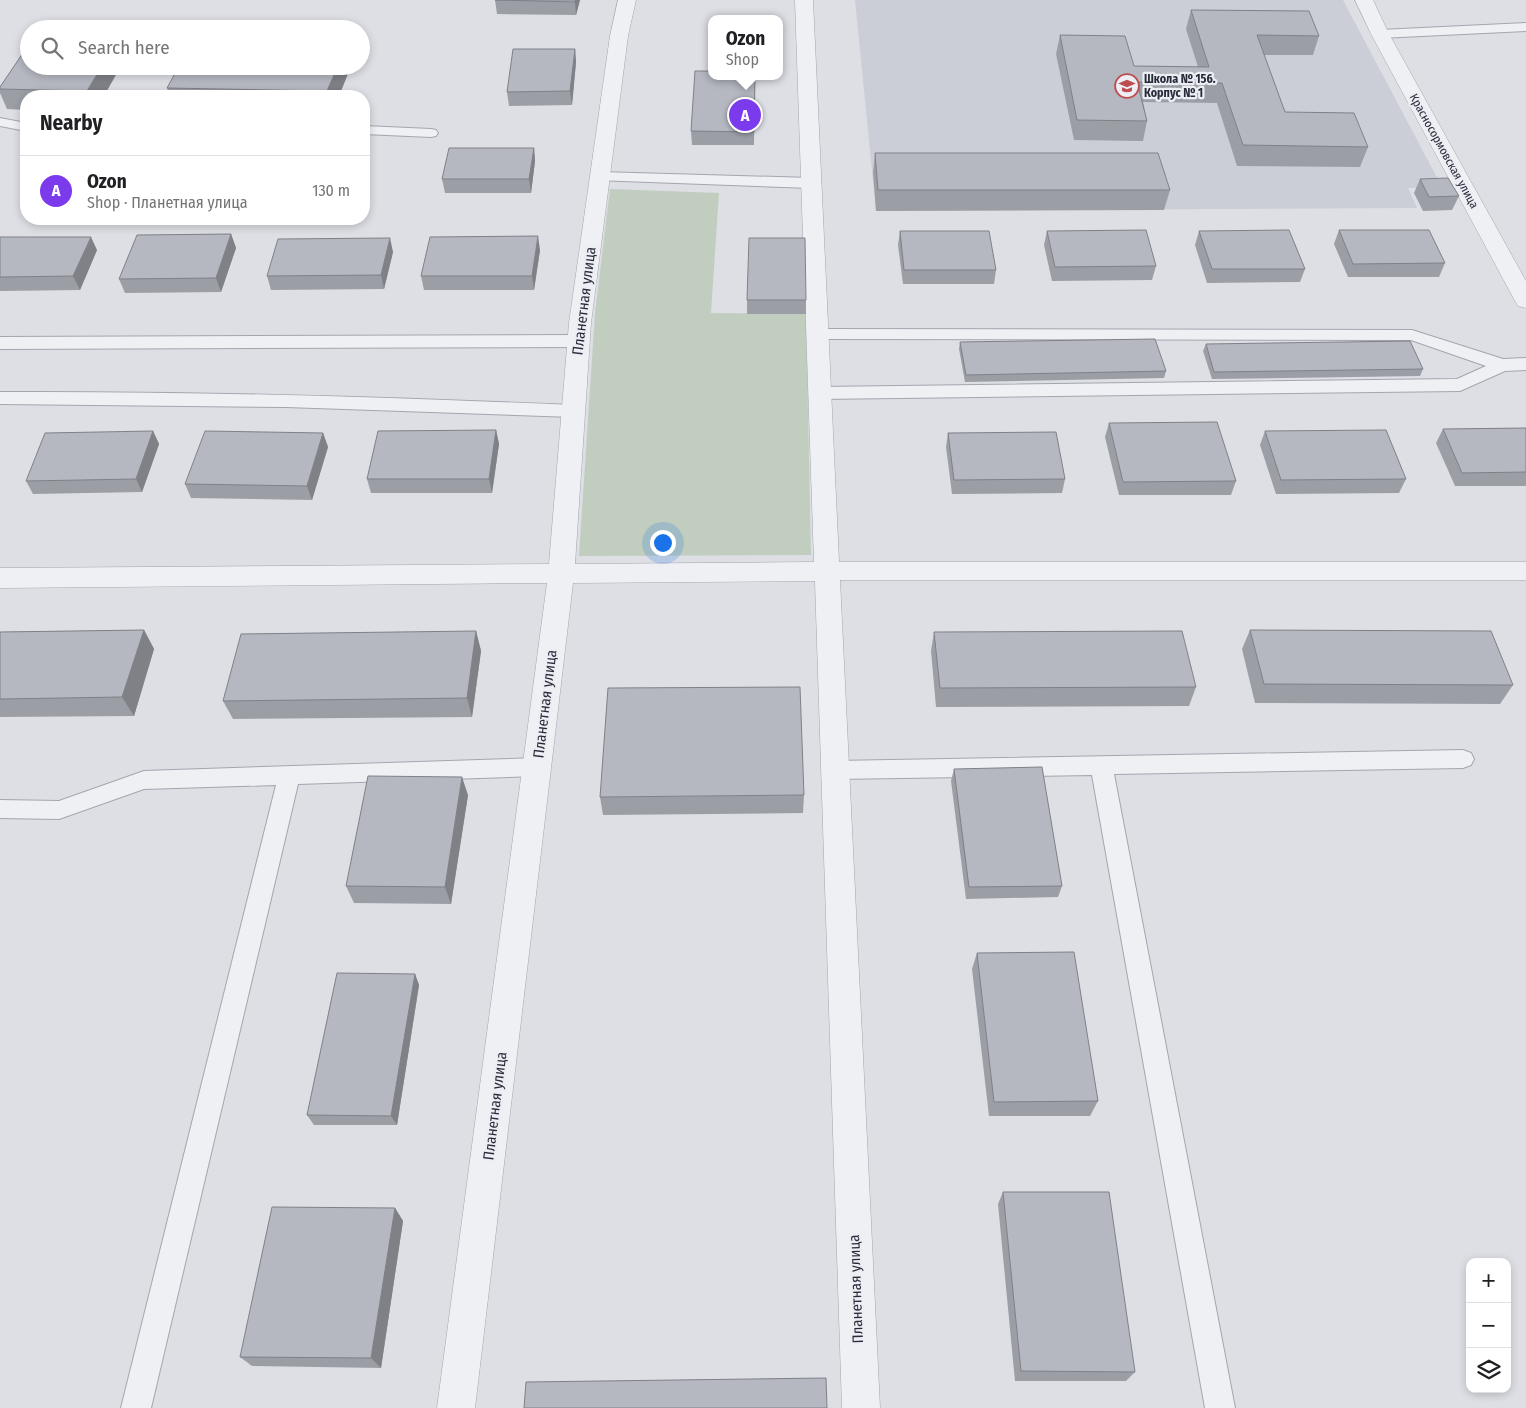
<!DOCTYPE html>
<meta charset="utf-8">
<style>
:root{--surface:#fff;--page:#f6f6f6;--text:#202124;--muted:#757577;--line:#e0e0e0;--accent:#7c3aed}
body{margin:0;font-family:"Fira Sans Condensed",sans-serif;background:var(--page);color:var(--text)}
.controls{position:absolute;right:15px;bottom:15px;display:grid;overflow:hidden;border-radius:10px;box-shadow:0 2px 8px #0003}
.controls button{width:45px;height:45px;display:grid;place-items:center;padding:0;border:0;border-bottom:1px solid var(--line);background:var(--surface);color:var(--text);font:25px sans-serif}
.you{position:absolute;left:662px;top:542px;width:18px;height:18px;margin:-12px;border:4px solid #fff;border-radius:50%;background:#1a73e8;box-shadow:0 0 0 8px #1a73e833}
.badge{display:grid;place-items:center;width:32px;height:32px;border-radius:50%;background:var(--accent);color:#fff;font-size:16px;font-weight:700}
.pin{position:absolute;translate:-50% -50%;border:2px solid #fff;box-shadow:0 1px 5px #0006}
.popup{position:absolute;left:708px;top:15px;width:75px;height:65px;box-sizing:border-box;display:grid;place-content:center;border-radius:10px;background:var(--surface);filter:drop-shadow(0 1px 4px #0005);font-size:16px;white-space:nowrap;color:var(--muted)}
.popup b{font-size:19px;color:var(--text)}
.popup::after{content:'';position:absolute;left:50%;top:100%;margin-left:-10px;border:10px solid transparent;border-top-color:var(--surface)}
.list{margin:0;padding:0;list-style:none}
h2{display:flex;justify-content:space-between;align-items:center;height:65px;margin:0;padding:0 20px;font-size:21px}
h2 small{font-size:16px;font-weight:400;color:var(--muted)}
.list li{display:grid;grid-template-columns:32px 1fr auto;gap:15px;align-items:center;box-sizing:border-box;height:70px;padding:0 20px;border-top:1px solid var(--line)}
.list b{display:block;font-size:19px;white-space:nowrap}
.list p{margin:0;font-size:16px;white-space:nowrap;color:var(--muted)}
.list em{font-size:16px;font-style:normal;color:var(--muted)}
.icon{flex:none;width:28px;height:28px;fill:none;stroke:currentColor;stroke-width:2;stroke-linecap:round;stroke-linejoin:round}
.map{position:relative;flex:none;width:1526px;height:1408px;overflow:hidden}
.search{position:absolute;background:var(--surface);box-shadow:0 2px 8px #0003;left:20px;top:20px;width:350px;height:55px;display:flex;align-items:center;gap:12px;box-sizing:border-box;padding:0 18px;border-radius:28px;color:var(--muted);font-size:19px}
.panel{position:absolute;background:var(--surface);box-shadow:0 2px 8px #0003;left:20px;top:90px;width:350px;height:135px;border-radius:20px}
.map>svg:first-child{display:block}
.built{fill:#cbced6}
.green{fill:#c1cebf}
.lines{fill:none;stroke-linecap:round;stroke-linejoin:round}
.lane-casing{stroke:#a3a6ae;stroke-width:2}
.street-casing{stroke:#a3a6ae;stroke-width:1}
.lane{fill:#eff0f4;fill-rule:evenodd}
.street{fill:#eff0f4;fill-rule:evenodd}
.wall{fill:#9c9ea6}
.shaded-wall{fill:#7f8187}
.building{fill:#b5b8c1;stroke:#7f8187}
.labels{text-anchor:middle;dominant-baseline:central;stroke-width:4.5;stroke-linejoin:round;paint-order:stroke}
.far-poi-label{font-size:12px;font-weight:bold;fill:#282c3a;stroke:#eceef3;text-anchor:start}
.far-street-label{font-size:12px;fill:#282c3a;stroke:#eceef3}
.street-label{font-size:15px;fill:#282c3a;stroke:#eceef3}
</style>
<div class="map">
<svg width="1526" height="1408" viewBox="0 0 1526 1408">
<rect width="100%" height="100%" fill="#dddfe5"/>
<path class="built" d="M 855,0 L 1343,0 L 1442,187 L 1408,188 L 1417,208 L 876,211 Z"/>
<path class="green" d="M 610,189 L 719,193 L 711,313 L 806,314 L 811,555 L 579,556 L 595,313 Z"/>
<g class="lines">
<g class="lane-casing">
<g id="lane">
<path d="M 1526,23 L 1526,31 L 1380,38 L 1373,34 L 1380,30 Z"/>
<path d="M 0,118 L 26,123 L 26,131 L 0,126 Z"/>
<path d="M 364,126 L 431,129 L 436,130 L 438,133 L 436,136 L 431,137 L 364,134 Z"/>
<path d="M 600,172 L 811,178 L 816,180 L 819,183 L 816,186 L 811,188 L 595,180 L 592,177 L 595,174 Z"/>
<path d="M 817,329 L 1412,330 L 1503,359 L 1526,358 L 1526,370 L 1505,371 L 1460,391 L 819,399 L 813,397 L 810,393 L 813,389 L 819,387 L 1457,379 L 1486,366 L 1411,340 L 817,339 L 811,338 L 808,334 L 811,330 Z"/>
<path d="M 578,335 L 584,337 L 587,341 L 584,345 L 578,347 L 0,349 L 0,337 Z"/>
<path d="M 0,392 C 191,391 382,397 573,405 L 579,407 L 582,411 L 579,415 L 573,417 L 286,407 L 0,404 Z"/>
<path d="M 1463,750 L 1471,753 L 1474,759 L 1471,765 L 1463,768 L 1114,774 L 1235,1408 L 1205,1408 L 1092,775 L 834,779 L 826,776 L 823,770 L 826,764 L 834,761 Z"/>
<path d="M 538,758 L 546,761 L 549,767 L 546,773 L 538,776 L 298,784 L 151,1408 L 121,1408 L 276,785 L 144,789 L 59,819 L 0,818 L 0,800 L 59,801 L 144,771 Z"/>
</g>
</g>
<g class="street-casing">
<g id="street">
<path d="M 618,0 L 636,0 L 628,36 L 591,323 L 575,564 L 814,562 L 795,0 L 813,0 L 839,562 L 1526,562 L 1526,580 L 840,580 L 880,1408 L 842,1408 L 815,581 L 573,583 L 475,1408 L 437,1408 L 547,583 L 0,588 L 0,568 L 549,564 L 569,323 L 610,36 Z"/>
<path d="M 1355,0 L 1373,0 L 1389,34 L 1526,281 L 1526,308 L 1518,306 L 1515,301 L 1371,34 Z"/>
</g>
</g>
<use href="#lane" class="lane"/>
<use href="#street" class="street"/>
</g>
<g class="wall">
<path d="M 495,0 L 580,0 L 576,15 L 497,14 Z"/>
<path d="M 1191,10 L 1319,36 L 1313,55 L 1264,55 L 1285,112 L 1368,147 L 1360,167 L 1237,166 L 1217,103 L 1143,102 L 1147,121 L 1143,141 L 1074,140 L 1056,54 L 1060,35 L 1134,66 L 1198,67 L 1186,29 Z"/>
<path d="M 29,44 L 104,96 L 26,96 L 26,110 L 7,109 L 0,93 L 0,87 Z"/>
<path d="M 575,49 L 576,62 L 572,105 L 509,106 L 507,92 Z"/>
<path d="M 351,66 L 339,96 L 170,96 L 167,88 Z"/>
<path d="M 755,76 L 754,145 L 692,145 L 691,131 Z"/>
<path d="M 534,148 L 535,161 L 531,193 L 445,193 L 442,179 Z"/>
<path d="M 875,153 L 1170,190 L 1164,210 L 876,211 L 873,173 Z"/>
<path d="M 1420,179 L 1459,196 L 1452,210 L 1423,211 L 1414,193 Z"/>
<path d="M 1339,230 L 1445,263 L 1439,277 L 1348,277 L 1334,244 Z"/>
<path d="M 900,231 L 996,270 L 994,284 L 903,284 L 898,245 Z"/>
<path d="M 1047,231 L 1156,266 L 1152,280 L 1052,281 L 1044,245 Z"/>
<path d="M 1199,231 L 1305,269 L 1300,282 L 1207,283 L 1195,245 Z"/>
<path d="M 231,234 L 236,248 L 221,292 L 125,293 L 119,279 Z"/>
<path d="M 0,237 L 97,250 L 80,290 L 0,291 Z"/>
<path d="M 540,250 L 534,290 L 424,290 L 421,276 Z"/>
<path d="M 393,252 L 384,289 L 271,290 L 267,276 Z"/>
<rect x="747" y="300" width="59" height="14"/>
<path d="M 960,342 L 1166,371 L 1164,378 L 965,382 L 959,349 Z"/>
<path d="M 1206,344 L 1423,369 L 1420,376 L 1212,379 L 1203,351 Z"/>
<path d="M 1109,423 L 1236,481 L 1231,495 L 1119,495 L 1105,437 Z"/>
<path d="M 1526,428 L 1526,486 L 1455,486 L 1436,443 L 1443,429 Z"/>
<path d="M 496,430 L 499,444 L 492,493 L 371,493 L 367,479 Z"/>
<path d="M 153,431 L 159,444 L 142,492 L 33,494 L 26,481 Z"/>
<path d="M 1265,431 L 1406,479 L 1399,493 L 1276,494 L 1260,445 Z"/>
<path d="M 323,433 L 328,447 L 312,500 L 191,498 L 185,484 Z"/>
<path d="M 948,433 L 1065,479 L 1062,493 L 952,494 L 946,447 Z"/>
<path d="M 144,630 L 154,649 L 134,716 L 0,717 L 0,632 Z"/>
<path d="M 1250,630 L 1513,685 L 1500,704 L 1255,703 L 1242,649 Z"/>
<path d="M 476,631 L 481,651 L 472,717 L 233,719 L 223,701 Z"/>
<path d="M 934,632 L 1196,687 L 1189,706 L 936,707 L 931,651 Z"/>
<path d="M 954,769 L 1062,886 L 1058,897 L 966,899 L 951,781 Z"/>
<path d="M 468,795 L 451,904 L 354,903 L 346,886 Z"/>
<path d="M 804,795 L 803,813 L 603,815 L 600,797 Z"/>
<path d="M 977,953 L 1098,1101 L 1090,1116 L 989,1116 L 972,969 Z"/>
<path d="M 415,974 L 419,985 L 397,1125 L 314,1125 L 307,1115 Z"/>
<path d="M 1003,1192 L 1135,1372 L 1126,1381 L 1015,1381 L 998,1204 Z"/>
<path d="M 395,1208 L 403,1221 L 381,1368 L 252,1366 L 240,1357 Z"/>
</g>
<g class="shaded-wall">
<path d="M 575,0 L 580,0 L 576,15 L 575,2 Z"/>
<path d="M 575,49 L 576,62 L 572,105 L 570,91 Z"/>
<path d="M 102,66 L 121,66 L 104,96 L 89,96 L 87,91 Z"/>
<path d="M 338,66 L 351,66 L 339,96 L 329,96 L 327,91 Z"/>
<path d="M 534,148 L 535,161 L 531,193 L 529,179 Z"/>
<path d="M 231,234 L 236,248 L 221,292 L 216,278 Z"/>
<path d="M 538,236 L 540,250 L 534,290 L 532,276 Z"/>
<path d="M 91,237 L 97,250 L 80,290 L 73,276 Z"/>
<path d="M 390,238 L 393,252 L 384,289 L 381,275 Z"/>
<path d="M 496,430 L 499,444 L 492,493 L 489,479 Z"/>
<path d="M 153,431 L 159,444 L 142,492 L 136,479 Z"/>
<path d="M 323,433 L 328,447 L 312,500 L 307,486 Z"/>
<path d="M 144,630 L 154,649 L 134,716 L 122,697 Z"/>
<path d="M 476,631 L 481,651 L 472,717 L 467,698 Z"/>
<path d="M 462,777 L 468,795 L 451,904 L 445,887 Z"/>
<path d="M 415,974 L 419,985 L 397,1125 L 391,1116 Z"/>
<path d="M 395,1208 L 403,1221 L 381,1368 L 371,1358 Z"/>
</g>
<g class="building">
<path d="M 495,0 L 575,0 L 575,2 Z"/>
<path d="M 1191,10 L 1309,11 L 1319,36 L 1257,35 L 1285,112 L 1354,113 L 1368,147 L 1243,145 L 1222,83 L 1137,82 L 1147,121 L 1077,120 L 1060,35 L 1125,36 L 1134,66 L 1209,67 Z"/>
<path d="M 43,23 L 127,25 L 125,29 L 39,29 Z"/>
<path d="M 29,44 L 29,66 L 102,66 L 87,91 L 0,89 L 0,87 Z"/>
<path d="M 513,49 L 575,49 L 570,91 L 507,92 Z"/>
<path d="M 179,66 L 338,66 L 327,91 L 167,88 Z"/>
<path d="M 695,71 L 711,71 L 711,76 L 755,76 L 754,132 L 691,131 Z"/>
<path d="M 449,148 L 534,148 L 529,179 L 442,179 Z"/>
<path d="M 875,153 L 1158,153 L 1170,190 L 878,190 Z"/>
<path d="M 1448,178 L 1459,196 L 1429,197 L 1420,179 Z"/>
<path d="M 1146,230 L 1156,266 L 1055,267 L 1047,231 Z"/>
<path d="M 1289,230 L 1305,269 L 1212,269 L 1199,231 Z"/>
<path d="M 1339,230 L 1429,230 L 1445,263 L 1353,264 Z"/>
<path d="M 900,231 L 989,231 L 996,270 L 904,270 Z"/>
<path d="M 231,234 L 216,278 L 119,279 L 137,235 Z"/>
<path d="M 538,236 L 532,276 L 421,276 L 430,237 Z"/>
<path d="M 0,237 L 91,237 L 73,276 L 0,277 Z"/>
<path d="M 390,238 L 381,275 L 267,276 L 278,239 Z"/>
<path d="M 749,238 L 805,238 L 806,300 L 747,300 Z"/>
<path d="M 1155,339 L 1166,371 L 966,375 L 960,342 Z"/>
<path d="M 1410,341 L 1423,369 L 1214,372 L 1206,344 Z"/>
<path d="M 1217,422 L 1236,481 L 1123,482 L 1109,423 Z"/>
<path d="M 1526,428 L 1526,472 L 1462,473 L 1443,429 Z"/>
<path d="M 496,430 L 489,479 L 367,479 L 378,431 Z"/>
<path d="M 1386,430 L 1406,479 L 1281,480 L 1265,431 Z"/>
<path d="M 153,431 L 136,479 L 26,481 L 45,433 Z"/>
<path d="M 205,431 L 323,433 L 307,486 L 185,484 Z"/>
<path d="M 1056,432 L 1065,479 L 954,480 L 948,433 Z"/>
<path d="M 144,630 L 122,697 L 0,699 L 0,632 Z"/>
<path d="M 1250,630 L 1491,631 L 1513,685 L 1264,684 Z"/>
<path d="M 476,631 L 467,698 L 223,701 L 241,634 Z"/>
<path d="M 1182,631 L 1196,687 L 940,688 L 934,632 Z"/>
<path d="M 800,687 L 804,795 L 600,797 L 608,688 Z"/>
<path d="M 1042,767 L 1062,886 L 969,887 L 954,769 Z"/>
<path d="M 368,776 L 462,777 L 445,887 L 346,886 Z"/>
<path d="M 1074,952 L 1098,1101 L 994,1102 L 977,953 Z"/>
<path d="M 337,973 L 415,974 L 391,1116 L 307,1115 Z"/>
<path d="M 1003,1192 L 1109,1192 L 1135,1372 L 1021,1371 Z"/>
<path d="M 272,1207 L 395,1208 L 371,1358 L 240,1357 Z"/>
<path d="M 826,1378 L 827,1408 L 524,1408 L 526,1382 Z"/>
</g>
<defs>
<g id="school-ring" transform="scale(1.25)"><circle r="9.5" fill="#eceef3" stroke="#be4d4f" stroke-width="1.5"/><path d="M0-5L7-2L0 1L-7-2ZM-4 1L0 2.5L4 1V4Q0 6-4 4Z" fill="#be4d4f"/></g>
</defs>
<g fill-rule="evenodd">
<use href="#school-ring" x="1127" y="86"/>
</g>
<g class="labels">
<g class="far-poi-label">
<text x="1144" y="79">Школа № 156.<tspan x="1144" dy="14">Корпус № 1</tspan></text>
</g>
<g class="far-street-label">
<text transform="translate(1444 151) rotate(61)">Красносормовская улица</text>
</g>
<g class="street-label">
<text transform="translate(584 301) rotate(-83)">Планетная улица</text>
<text transform="translate(545 704) rotate(-83)">Планетная улица</text>
<text transform="translate(495 1106) rotate(-83)">Планетная улица</text>
<text transform="translate(856 1289) rotate(-92)">Планетная улица</text>
</g>
</g>
</svg>
<div class="controls">
<button>+</button>
<button>−</button>
<button><svg class="icon" aria-label="layers" viewBox="0 0 24 24"><path d="M12 4l9 5-9 5-9-5zM3 14l9 5 9-5"/></svg></button>
</div>
<div class="you"></div>
<div class="pin badge" style="left:745px;top:115px">A</div>
<div class="popup"><b>Ozon</b>Shop</div>
<div class="search"><svg class="icon" aria-label="search" viewBox="0 0 24 24"><circle cx="10" cy="10" r="6"/><path d="M15 15l6 6"/></svg>Search here</div>
<section class="panel">
<h2>Nearby<small></small></h2>
<ul class="list">
<li><span class="badge">A</span><div><b>Ozon</b><p>Shop · Планетная улица</p></div><em>130 m</em></li>
</ul>
</section>
</div>
